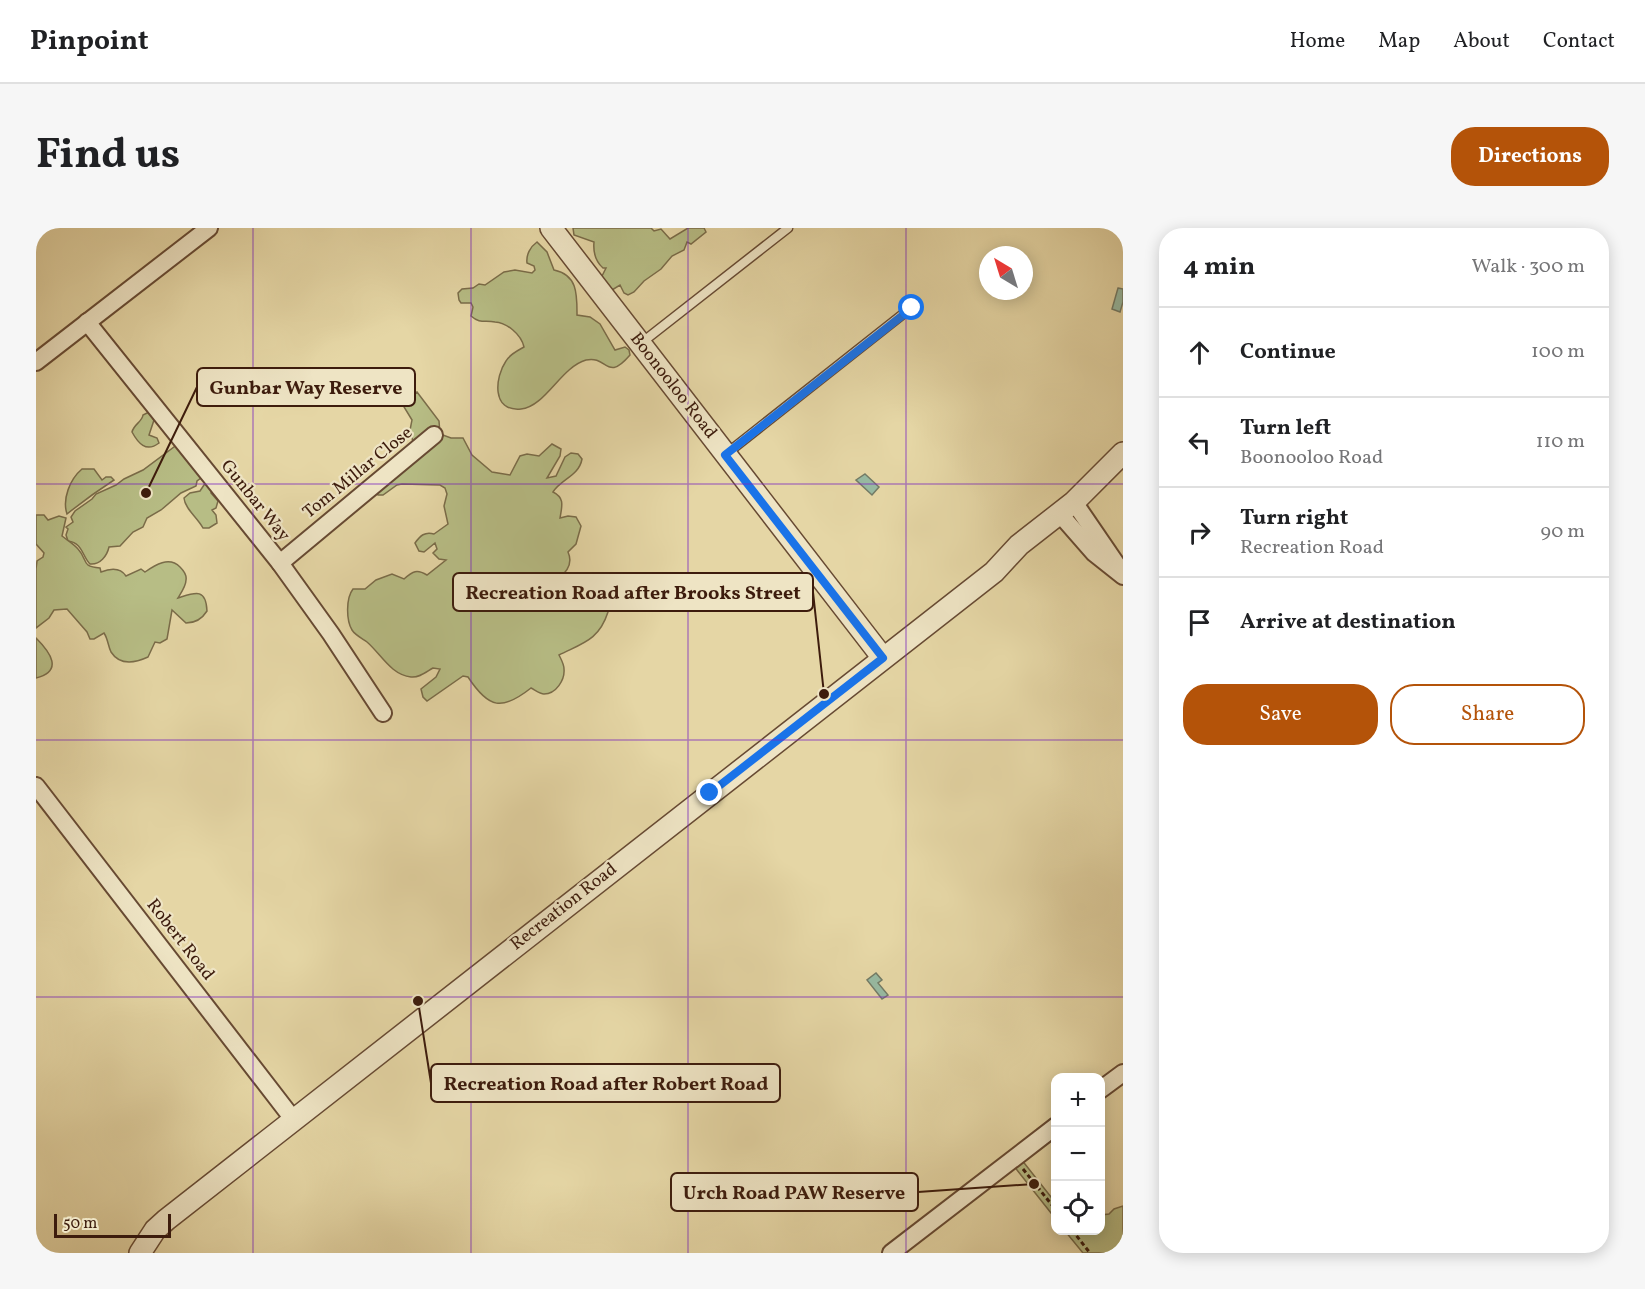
<!DOCTYPE html>
<meta charset="utf-8">
<style>
:root{--surface:#fff;--page:#f6f6f6;--text:#202124;--muted:#757577;--line:#e0e0e0;--accent:#b45309}
body{margin:0;font-family:Vollkorn,serif;background:var(--page);color:var(--text)}
.controls{position:absolute;right:18px;bottom:18px;display:grid;overflow:hidden;border-radius:12px;box-shadow:0 3px 15px #0003}
.controls button{width:54px;height:54px;display:grid;place-items:center;padding:0;border:0;border-bottom:2px solid var(--line);background:var(--surface);color:var(--text);font:30px sans-serif}
.compass{position:absolute;left:943px;top:18px;width:54px;height:54px;border-radius:50%;background:var(--surface);box-shadow:0 3px 15px #0003;rotate:322deg}
.scale{position:absolute;left:18px;bottom:15px;width:117px;box-sizing:border-box;padding-left:6px;border:3px solid #3d1c0d;border-top:0;font-size:16px;line-height:21px;white-space:nowrap;color:#3d1c0d;-webkit-text-stroke:4px #eee4c4;paint-order:stroke}
.stop{position:absolute;width:18px;height:18px;margin:-14px;border:4px solid #1a73e8;border-radius:50%;background:#fff}
.stop.end{background:#1a73e8;border-color:#fff;box-shadow:0 2px 6px #0008}
.list{margin:0;padding:0;list-style:none}
h2{display:flex;justify-content:space-between;align-items:center;height:78px;margin:0;padding:0 24px;font-size:26px}
h2 small{font-size:20px;font-weight:400;color:var(--muted)}
.list li{display:grid;grid-template-columns:39px 1fr auto;gap:18px;align-items:center;box-sizing:border-box;height:90px;padding:0 24px;border-top:2px solid var(--line)}
.list b{display:block;font-size:22px;white-space:nowrap}
.list p{margin:0;font-size:20px;white-space:nowrap;color:var(--muted)}
.list em{font-size:20px;font-style:normal;color:var(--muted)}
.actions{display:flex;gap:12px;padding:18px 24px}
.actions a{flex:1;padding:14px 0;border:2px solid var(--accent);border-radius:24px;text-align:center;font-size:21px;color:var(--accent)}
.actions .main{background:var(--accent);color:#fff}
.icon{flex:none;width:33px;height:33px;fill:none;stroke:currentColor;stroke-width:2;stroke-linecap:round;stroke-linejoin:round}
.map{position:relative;flex:none;width:1087px;height:1025px;overflow:hidden;border-radius:24px}
header{display:flex;align-items:center;gap:36px;box-sizing:border-box;height:84px;padding:0 30px;background:var(--surface);border-bottom:2px solid var(--line)}
header strong{font-size:28px}
nav{display:flex;gap:33px;margin-inline-start:auto;font-size:21px}
.intro{display:flex;align-items:center;justify-content:space-between;box-sizing:border-box;height:144px;padding:0 36px}
h1{margin:0;font-size:42px}
.button{padding:15px 27px;border-radius:24px;background:var(--accent);color:#fff;font-size:21px;font-weight:700}
main{display:flex;gap:36px;padding:0 36px}
aside{flex:1;background:var(--surface);border-radius:24px;box-shadow:0 3px 15px #0003}
.map>svg:first-child{display:block}
.green{fill:#b7bd85;stroke:#7a6c49;stroke-width:1.5}
.water{fill:#97baa2;stroke:#737b66;stroke-width:1.5}
.lines{fill:none;stroke-linecap:round;stroke-linejoin:round}
.service-casing{stroke:#674a33;stroke-width:11}
.minor-casing{stroke:#674a33;stroke-width:20}
.tertiary-casing{stroke:#674a33;stroke-width:24}
.path{stroke:#3d1c0d;stroke-width:3;stroke-dasharray:4.5 3;stroke-linecap:butt}
.service{stroke:#eee4c4;stroke-width:8}
.minor{stroke:#eee4c4;stroke-width:16}
.tertiary{stroke:#eee4c4;stroke-width:21}
.route{stroke:#1a73e8;stroke-width:8}
.grid{fill:none;stroke:#7b2cbf;stroke-width:1.5;stroke-opacity:0.55}
.labels{text-anchor:middle;dominant-baseline:central;stroke-width:4.5;stroke-linejoin:round;paint-order:stroke}
.street-label{font-size:18px;fill:#3d1c0d;stroke:#eee4c4}
.leader{fill:none;stroke:#3d1c0d;stroke-width:2}
.callout-dot{fill:#3d1c0d;stroke:#eee4c4;stroke-width:2}
.callout{fill:#eee4c4;stroke:#3d1c0d;stroke-width:2}
.callout-label{font-size:20px;text-anchor:middle;font-weight:bold;fill:#3d1c0d}
</style>
<header>
<strong>Pinpoint</strong>
<nav><a>Home</a><a>Map</a><a>About</a><a>Contact</a></nav>
</header>
<div class="intro"><h1>Find us</h1><a class="button">Directions</a></div>
<main>
<div class="map">
<svg width="1087" height="1025" viewBox="0 0 1087 1025">
<rect width="100%" height="100%" fill="#e5d6a5"/>
<filter id="stains"><feTurbulence type="fractalNoise" baseFrequency=".00333" numOctaves="4"/><feColorMatrix values="0 0 0 0 .2 0 0 0 0 .09 0 0 0 0 .02 0 0 0 .5 -.17"/></filter>
<radialGradient id="worn" r=".72"><stop offset=".6" stop-color="#630" stop-opacity="0"/><stop offset="1" stop-color="#630" stop-opacity=".3"/></radialGradient>
<g class="green">
<path d="M 537,0 L 615,0 L 618,3 L 625,1 L 634,11 L 652,0 L 668,0 L 670,4 L 655,16 L 651,14 L 648,22 L 636,28 L 625,41 L 608,53 L 598,64 L 592,67 L 588,65 L 584,57 L 576,62 L 564,52 L 570,40 L 567,40 C 559,33 557,25 558,14 L 538,7 Z"/>
<path d="M 501,14 L 511,24 L 518,42 C 542,47 541,67 541,87 L 554,89 L 564,96 L 579,122 L 589,119 L 593,122 L 594,127 C 570,155 572,127 550,132 C 525,139 509,179 485,181 C 455,184 459,149 470,133 C 474,126 481,123 488,119 C 485,106 471,95 459,94 C 449,92 444,96 435,88 L 437,79 L 435,75 L 425,75 L 423,72 L 422,65 L 426,61 L 437,60 L 443,56 L 449,57 L 468,44 L 479,42 L 496,45 L 499,42 L 498,38 L 491,35 C 490,27 494,19 501,14 Z"/>
<path d="M 381,164 L 403,193 L 404,206 L 415,210 L 427,210 L 436,227 L 456,244 L 474,247 L 484,228 L 491,226 L 503,228 L 516,216 L 525,221 L 524,228 L 511,250 L 520,248 L 529,229 L 535,225 L 542,226 L 546,231 C 543,248 525,251 517,264 C 529,270 526,278 524,290 L 532,288 L 540,289 L 545,298 L 540,316 L 532,324 C 537,335 532,343 523,350 C 549,363 556,353 572,384 C 563,412 547,415 523,427 C 525,431 528,436 528,441 C 529,452 520,466 508,466 C 504,466 499,462 495,460 C 466,483 453,481 432,449 L 427,448 L 391,473 L 387,469 L 385,461 L 400,449 L 404,441 L 397,440 C 390,444 383,450 375,449 C 355,447 345,426 331,414 C 327,411 319,407 316,402 C 310,392 310,370 317,361 L 329,361 L 340,352 L 356,346 L 368,351 C 377,343 381,341 391,347 L 410,332 L 403,331 L 397,325 L 401,321 L 399,315 L 388,324 L 383,323 L 379,315 C 384,308 389,303 398,306 L 412,296 L 408,278 L 411,266 L 409,260 L 404,257 L 366,256 L 361,257 L 347,267 L 342,267 L 340,263 L 378,218 L 374,202 L 376,192 L 368,179 L 371,169 Z"/>
<path d="M 113,184 L 118,192 L 113,207 L 121,210 L 123,215 C 110,225 102,215 96,204 C 98,196 106,194 107,187 Z"/>
<path d="M 146,213 L 172,245 L 161,253 L 160,258 L 145,265 L 125,282 L 111,290 L 107,299 L 97,304 L 84,318 L 73,319 C 71,328 64,337 54,336 C 46,328 47,315 32,313 L 30,307 L 32,301 L 30,299 L 37,294 L 35,289 L 39,283 L 56,271 L 60,266 L 80,257 L 88,251 L 107,242 Z"/>
<path d="M 46,241 L 58,241 L 66,252 L 70,249 L 75,249 L 78,252 C 61,263 46,274 31,286 C 26,271 34,251 46,241 Z"/>
<path d="M 170,254 L 176,260 L 175,265 L 182,273 L 180,280 L 176,282 L 180,287 L 181,295 L 173,300 L 167,300 C 161,289 149,281 148,270 L 154,265 L 164,263 Z"/>
<path d="M 0,287 L 8,287 L 12,292 L 23,288 L 30,290 L 26,308 C 31,312 38,316 42,321 C 53,333 44,338 64,340 L 65,344 C 75,340 84,339 90,348 L 105,341 L 109,344 C 119,337 133,328 144,339 C 147,342 151,347 150,352 C 150,358 145,365 142,370 C 158,365 170,359 171,383 C 166,391 160,395 150,395 L 136,382 L 131,411 L 124,415 L 119,414 L 112,429 C 99,435 84,438 75,424 C 72,418 72,411 68,405 L 58,411 L 54,411 L 51,404 L 31,381 L 18,382 L 13,390 L 0,400 L 0,341 L 1,333 L 7,329 L 8,325 L 0,316 Z"/>
<path d="M 0,410 C 14,424 28,443 0,450 Z"/>
<path d="M 985,931 L 1019,974 L 1019,990 L 977,937 Z"/>
<path d="M 1087,978 L 1087,1025 L 1047,1025 L 1029,1003 L 1064,1002 L 1065,987 L 1073,986 L 1078,981 Z"/>
</g>
<g class="water">
<path d="M 1082,60 L 1087,61 L 1087,74 L 1084,84 L 1076,81 Z"/>
<path d="M 829,246 L 843,259 L 836,267 L 820,252 Z"/>
<path d="M 840,745 L 846,752 L 842,755 L 852,767 L 846,771 L 831,752 Z"/>
</g>
<g class="lines">
<g class="service-casing">
<g id="service">
<path d="M 604,116 L 752,0"/>
<path d="M 690,226 L 876,79"/>
</g>
</g>
<g class="minor-casing">
<g id="minor">
<path d="M 51,94 L 244,335 L 295,406 L 347,485"/>
<path d="M 0,134 L 173,0"/>
<path d="M 1038,274 L 1081,337"/>
<path d="M 1023,285 L 1058,325 L 1087,348"/>
<path d="M 244,335 L 398,207"/>
<path d="M 0,558 L 257,891"/>
<path d="M 1064,862 L 1087,845"/>
<path d="M 855,1025 L 1020,898"/>
</g>
</g>
<g class="tertiary-casing">
<g id="tertiary">
<path d="M 515,0 L 847,430"/>
<path d="M 104,1025 L 119,1002 L 130,992 L 958,344 L 983,317 L 1038,274 L 1087,225"/>
</g>
</g>
<g class="path">
<path d="M 987,941 L 1020,982"/>
<path d="M 1036,1002 L 1054,1025"/>
</g>
<use href="#service" class="service"/>
<use href="#minor" class="minor"/>
<use href="#tertiary" class="tertiary"/>
</g>
<g class="lines">
<path class="route" d="M 674,565 L 847,430 L 689,227 L 876,80"/>
</g>
<path class="grid" d="M 217,0 L 217,1025M 435,0 L 435,1025M 652,0 L 652,1025M 870,0 L 870,1025M 0,256 L 1087,256M 0,512 L 1087,512M 0,769 L 1087,769"/>
<g class="labels">
<g class="street-label">
<text transform="translate(637 158) rotate(52)">Boonooloo Road</text>
<text transform="translate(322 245) rotate(-39)">Tom Millar Close</text>
<text transform="translate(219 273) rotate(51)">Gunbar Way</text>
<text transform="translate(528 679) rotate(-38)">Recreation Road</text>
<text transform="translate(144 712) rotate(52)">Robert Road</text>
</g>
</g>
<path class="leader" d="M110 265L161 159M788 466L777 364M382 773L395 855M998 956L882 964"/>
<g class="callout-dot">
<circle cx="110" cy="265" r="6"/>
<circle cx="788" cy="466" r="6"/>
<circle cx="382" cy="773" r="6"/>
<circle cx="998" cy="956" r="6"/>
</g>
<g class="callout">
<rect x="161" y="140" width="218" height="38" rx="6"/>
<rect x="417" y="345" width="360" height="38" rx="6"/>
<rect x="395" y="836" width="349" height="38" rx="6"/>
<rect x="635" y="945" width="247" height="38" rx="6"/>
</g>
<g class="callout-label">
<text x="270" y="166">Gunbar Way Reserve</text>
<text x="597" y="371">Recreation Road after Brooks Street</text>
<text x="570" y="862">Recreation Road after Robert Road</text>
<text x="758" y="971">Urch Road PAW Reserve</text>
</g>
<rect width="100%" height="100%" filter="url(#stains)"/>
<rect width="100%" height="100%" fill="url(#worn)"/>
</svg>
<div class="controls">
<button>+</button>
<button>−</button>
<button><svg class="icon" aria-label="locate" viewBox="0 0 24 24"><circle cx="12" cy="12" r="6"/><path d="M12 2v4M12 18v4M2 12h4M18 12h4"/></svg></button>
</div>
<svg class="compass" viewBox="-18 -18 36 36"><path d="M0-13l5 13h-10z" fill="#e53935"/><path d="M0 13l5-13h-10z" fill="#757577"/></svg>
<div class="scale">50 m</div>
<div class="stop" style="left:876px;top:80px"></div>
<div class="stop end" style="left:674px;top:565px"></div>
</div>
<aside>
<h2>4 min<small>Walk · 300 m</small></h2>
<ul class="list">
<li><svg class="icon" aria-label="ahead" viewBox="0 0 24 24"><path d="M12 20V5M6 11l6-6 6 6"/></svg><div><b>Continue</b></div><em>100 m</em></li>
<li><svg class="icon" aria-label="left" viewBox="0 0 24 24"><path d="M17 20v-9H6M10 6l-5 5 5 5"/></svg><div><b>Turn left</b><p>Boonooloo Road</p></div><em>110 m</em></li>
<li><svg class="icon" aria-label="right" viewBox="0 0 24 24"><path d="M7 20v-9h11M14 6l5 5-5 5"/></svg><div><b>Turn right</b><p>Recreation Road</p></div><em>90 m</em></li>
<li><svg class="icon" aria-label="arrive" viewBox="0 0 24 24"><path d="M6 21V4h12l-3 4 3 4H6"/></svg><div><b>Arrive at destination</b></div></li>
</ul>
<div class="actions"><a class="main">Save</a><a>Share</a></div>
</aside>
</main>
